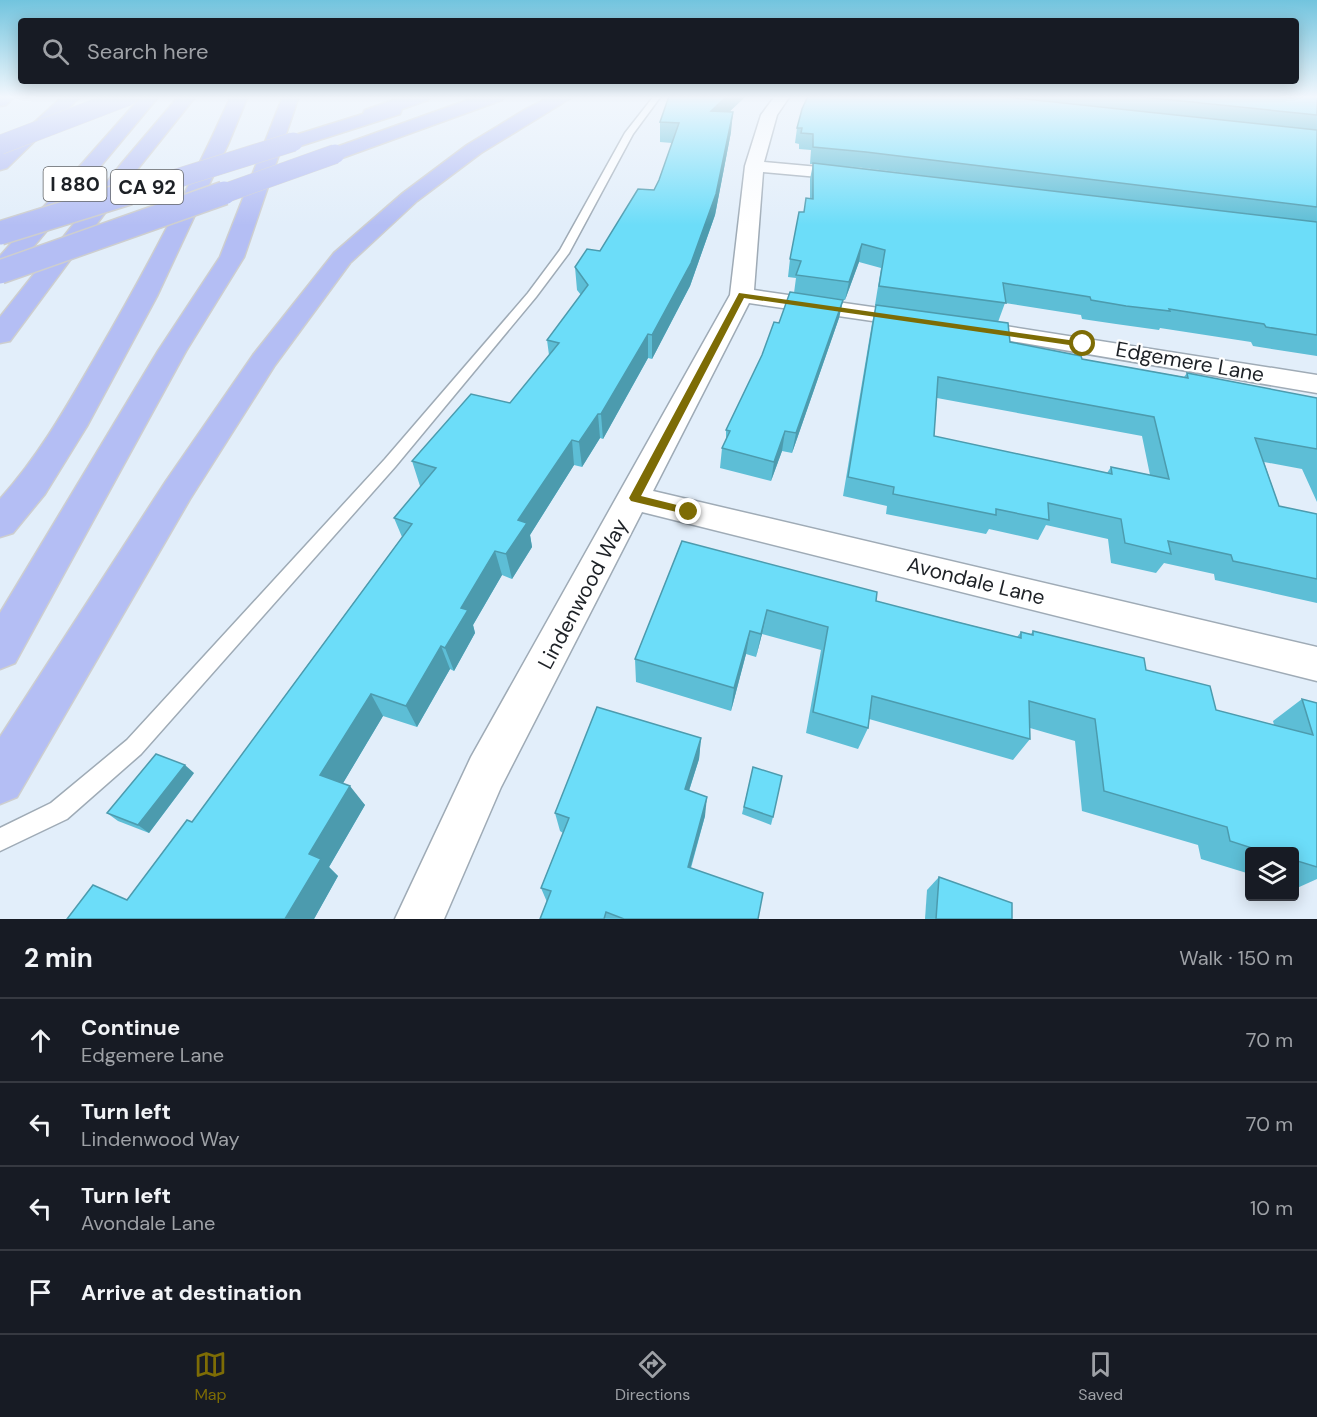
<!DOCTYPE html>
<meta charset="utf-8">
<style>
:root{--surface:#171b24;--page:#20242c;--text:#f1f3f6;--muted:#9ea1a6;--line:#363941;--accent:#7d6c05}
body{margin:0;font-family:"DM Sans",sans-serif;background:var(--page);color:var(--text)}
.controls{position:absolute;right:18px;bottom:18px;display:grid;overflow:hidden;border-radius:6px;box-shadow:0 3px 15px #0003}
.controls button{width:54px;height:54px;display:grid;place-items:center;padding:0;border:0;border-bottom:2px solid var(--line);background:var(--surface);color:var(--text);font:30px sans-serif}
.stop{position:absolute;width:18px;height:18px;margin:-14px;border:4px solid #7d6c05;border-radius:50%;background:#fff}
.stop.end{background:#7d6c05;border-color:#fff;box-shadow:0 2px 6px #0008}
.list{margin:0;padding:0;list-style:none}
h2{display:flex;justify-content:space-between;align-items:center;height:78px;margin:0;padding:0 24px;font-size:26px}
h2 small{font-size:20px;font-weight:400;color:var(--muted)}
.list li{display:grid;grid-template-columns:39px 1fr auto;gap:18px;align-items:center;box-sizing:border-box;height:84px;padding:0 24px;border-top:2px solid var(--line)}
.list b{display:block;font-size:22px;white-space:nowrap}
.list p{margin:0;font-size:20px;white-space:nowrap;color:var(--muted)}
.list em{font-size:20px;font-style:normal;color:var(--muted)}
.icon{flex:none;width:33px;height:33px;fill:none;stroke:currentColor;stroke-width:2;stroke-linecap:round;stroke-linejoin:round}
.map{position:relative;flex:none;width:1317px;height:919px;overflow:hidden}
.search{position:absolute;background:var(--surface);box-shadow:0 3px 15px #0003;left:18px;right:18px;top:18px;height:66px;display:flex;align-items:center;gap:15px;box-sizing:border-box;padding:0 21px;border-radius:6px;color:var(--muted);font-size:22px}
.sheet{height:414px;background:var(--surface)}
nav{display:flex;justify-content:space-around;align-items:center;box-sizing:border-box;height:84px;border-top:2px solid var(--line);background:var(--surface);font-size:16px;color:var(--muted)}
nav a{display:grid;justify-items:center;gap:3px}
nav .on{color:var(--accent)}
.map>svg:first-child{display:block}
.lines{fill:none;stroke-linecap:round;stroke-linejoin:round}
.service-casing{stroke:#9fabb6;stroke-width:3}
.minor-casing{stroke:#9fabb6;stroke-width:3}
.motorway-casing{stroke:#cdcecf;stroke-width:3}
.service{fill:#fff;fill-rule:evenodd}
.minor{fill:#fff;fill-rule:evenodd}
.motorway{fill:#b4bef4;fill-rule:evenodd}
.motorway-bridge-far1-casing{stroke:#cdcecf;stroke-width:20;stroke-linecap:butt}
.motorway-bridge-casing{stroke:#cdcecf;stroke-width:26;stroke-linecap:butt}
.motorway-bridge-far1{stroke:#b4bef4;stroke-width:19}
.motorway-bridge{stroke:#b4bef4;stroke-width:23}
.wall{fill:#5dbed6;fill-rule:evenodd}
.shaded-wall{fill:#4c9bae}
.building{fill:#6cddf9;stroke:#4c9bae;stroke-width:1.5;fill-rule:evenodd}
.route{fill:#7d6c05}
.labels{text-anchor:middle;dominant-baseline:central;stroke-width:4.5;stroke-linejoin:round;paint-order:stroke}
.shield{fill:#fff;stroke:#616467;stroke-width:1.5}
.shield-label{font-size:20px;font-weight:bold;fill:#1d2126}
.street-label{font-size:21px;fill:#1d2126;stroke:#fff}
</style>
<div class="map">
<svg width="1317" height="919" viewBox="0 0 1317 919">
<rect width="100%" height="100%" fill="#e2eefa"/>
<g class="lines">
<g class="service-casing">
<path id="service" d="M 654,96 L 661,96 L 633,134 L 569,253 L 536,297 L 395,467 L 141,754 L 67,819 L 0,851 L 0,828 L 51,803 L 127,740 L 385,459 L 528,293 L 560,250 L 625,133 Z"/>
</g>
<g class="minor-casing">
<g id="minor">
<path d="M 775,96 L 790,96 L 777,115 L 764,162 L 852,170 L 858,171 L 861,175 L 858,179 L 852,180 L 763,172 L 754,290 L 914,313 L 923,315 L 926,320 L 923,325 L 914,327 L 749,303 L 653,491 L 1317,647 L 1317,681 L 642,512 L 501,787 L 444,919 L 395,919 L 471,757 L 730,295 L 745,166 L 761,115 Z"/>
<path d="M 967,320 L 1317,375 L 1317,393 L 958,332 L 955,327 L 958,322 Z"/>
</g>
</g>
<g class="motorway-casing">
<g id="motorway">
<path d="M 0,96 L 15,96 L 6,105 L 0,106 Z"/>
<path d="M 63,96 L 81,96 L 7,168 L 0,170 L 0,154 Z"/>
<path d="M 142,96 L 159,96 L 9,276 L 0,278 L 0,256 Z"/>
<path d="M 179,96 L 196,96 L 136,171 L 10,341 L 0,343 L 0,317 L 122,163 Z"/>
<path d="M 231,96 L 248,96 L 229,142 L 157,296 L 87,426 L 45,494 L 13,533 L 0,537 L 0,499 C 39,456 67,406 96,356 C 145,272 191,185 231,96 Z"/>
<path d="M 283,96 L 299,96 L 244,257 L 186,351 L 15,663 L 0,669 L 0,613 L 158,351 L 220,257 Z"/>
<path d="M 405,96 L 430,96 L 428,100 L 402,109 L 400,114 L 300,146 L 286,146 L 284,142 L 286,138 L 363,114 L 365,110 Z"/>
<path d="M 479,96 L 504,96 L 502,100 L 342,158 L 328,158 L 325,154 L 328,150 Z"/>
<path d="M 552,96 L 574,96 L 481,153 L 417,201 L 350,263 L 275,365 L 190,499 L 17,797 L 0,804 L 0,737 L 166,481 L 253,355 L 334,253 L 403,193 L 467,145 L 526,109 Z"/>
</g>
</g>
<use href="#service" class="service"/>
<use href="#minor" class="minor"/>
<use href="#motorway" class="motorway"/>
<g class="motorway-bridge-far1-casing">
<g id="motorway-bridge-far1">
<path d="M 0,145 L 128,96"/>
<path d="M 124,195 L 293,142"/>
<path d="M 220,195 L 335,154"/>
</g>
</g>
<g class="motorway-bridge-casing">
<g id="motorway-bridge">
<path d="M 0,233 L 129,193"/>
<path d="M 0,272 L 224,193"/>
</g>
</g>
<use href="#motorway-bridge-far1" class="motorway-bridge-far1"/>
<use href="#motorway-bridge" class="motorway-bridge"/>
</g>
<g class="wall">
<path d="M 746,96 L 729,112 L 731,132 L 715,215 L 690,286 L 652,359 L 648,358 L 603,439 L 600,438 L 582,467 L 574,465 L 530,535 L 532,547 L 512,579 L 502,575 L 473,625 L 475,633 L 454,671 L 450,669 L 417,727 L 383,716 L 343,783 L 365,805 L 329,867 L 338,876 L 314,919 L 67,919 L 127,900 L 192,822 L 402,537 L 394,518 L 421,486 L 420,486 L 412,461 L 510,403 L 549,355 L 547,340 L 581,295 L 577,290 L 575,267 L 600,251 L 654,190 L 659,180 L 672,143 L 660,142 L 660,122 Z"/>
<path d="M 808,96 L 1317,96 L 1317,356 L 1253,346 L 1251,342 L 1160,328 L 1159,330 L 1116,324 L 1082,319 L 1081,315 L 1005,303 L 998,322 L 1010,342 L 1082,359 L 1184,377 L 1187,373 L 1317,398 L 1317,502 L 1302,469 L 1264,462 L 1279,506 L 1317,514 L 1317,603 L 1215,580 L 1214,574 L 1164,563 L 1156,573 L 1111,563 L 1108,539 L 1046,525 L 1038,540 L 989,529 L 986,534 L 886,514 L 887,506 L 843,496 L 872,323 L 876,305 L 875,305 L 881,268 L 859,262 L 845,300 L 843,300 L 839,318 L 792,453 L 782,451 L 771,481 L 720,468 L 722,448 L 726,440 L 726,430 L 794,293 L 796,278 L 788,277 L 790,259 L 804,212 L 810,199 L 810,179 L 813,164 L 810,164 L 811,150 L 799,149 L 799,144 L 795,143 L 797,128 ZM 844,166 L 863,168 L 946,178 ZM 937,398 L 1142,436 L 1150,475 L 1111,467 L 1107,473 L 934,436 Z"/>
<path d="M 682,541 L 876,601 L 1017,637 L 1021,632 L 1031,634 L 1033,631 L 1146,670 L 1216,710 L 1274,725 L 1273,721 L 1302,699 L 1317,703 L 1317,879 L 1297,888 L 1294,887 L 1294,852 L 1250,852 L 1250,874 L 1201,859 L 1198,845 L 1082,811 L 1075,741 L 1030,728 L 1030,739 L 1013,760 L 869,719 L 868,728 L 858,749 L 806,733 L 821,650 L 762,634 L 756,657 L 746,654 L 731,711 L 636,682 L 635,659 Z"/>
<path d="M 701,738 L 699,759 L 689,791 L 705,816 L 691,868 L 758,919 L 540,919 L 547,902 L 541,888 L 563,833 L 560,831 L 555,813 Z"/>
<path d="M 753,767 L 773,817 L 771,825 L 742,814 Z"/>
<path d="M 194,773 L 149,833 L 118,821 L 107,813 Z"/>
<path d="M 939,877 L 1012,919 L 925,919 L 927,890 Z"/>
</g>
<g class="shaded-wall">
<path d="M 727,96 L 746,96 L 710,130 L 711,111 Z"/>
<path d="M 733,112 L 731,132 L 715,215 L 690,286 L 652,359 L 652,335 Z"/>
<path d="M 862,244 L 859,262 L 845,300 L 849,282 Z"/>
<path d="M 843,300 L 839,318 L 792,453 L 796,433 Z"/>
<path d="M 648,334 L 648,358 L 603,439 L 601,414 Z"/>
<path d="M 598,414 L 600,438 L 582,467 L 579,442 Z"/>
<path d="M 785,431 L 782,451 L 771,481 L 774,462 Z"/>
<path d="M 572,440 L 574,465 L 530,535 L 532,547 L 512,579 L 506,554 L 518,520 Z"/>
<path d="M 495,551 L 502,575 L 473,625 L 475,633 L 454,671 L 445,648 L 461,608 Z"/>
<path d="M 767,610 L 762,634 L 756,657 L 761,634 Z"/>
<path d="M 750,631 L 746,654 L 731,711 L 734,688 Z"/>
<path d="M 441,646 L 450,669 L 417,727 L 406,706 Z"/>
<path d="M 371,694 L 383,716 L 336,795 L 320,775 Z"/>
<path d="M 701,738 L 699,759 L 683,809 L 685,789 Z"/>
<path d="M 185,765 L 194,773 L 149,833 L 138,825 Z"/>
<path d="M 350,786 L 365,805 L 329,867 L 338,876 L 314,919 L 285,919 L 309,854 Z"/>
<path d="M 707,797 L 705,816 L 686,883 L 688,867 Z"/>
</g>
<g class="building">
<path d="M 669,96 L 727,96 L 711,111 L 733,112 L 716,194 L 691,263 L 652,335 L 648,334 L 601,414 L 598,414 L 579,442 L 572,440 L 518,520 L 527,523 L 506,554 L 495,551 L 461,608 L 468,610 L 445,648 L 441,646 L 406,706 L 371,694 L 320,775 L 350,786 L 309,854 L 321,859 L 285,919 L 67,919 L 93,885 L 127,900 L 187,820 L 192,822 L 412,524 L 394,518 L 436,468 L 412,461 L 471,394 L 510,403 L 559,343 L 547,340 L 588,285 L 575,267 L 587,249 L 600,251 L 638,189 L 654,190 L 659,180 L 679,123 L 660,122 Z"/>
<path d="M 808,96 L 996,96 L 1317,130 L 1317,207 L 866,152 L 813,147 L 813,134 L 801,133 L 802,128 L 797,128 L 802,109 Z"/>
<path d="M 1133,96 L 1317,96 L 1317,115 Z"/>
<path d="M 813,163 L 1317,222 L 1317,335 L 1266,327 L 1264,324 L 1169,309 L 1170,311 L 1126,306 L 1091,300 L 1090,297 L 1003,283 L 1006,303 L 879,286 L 885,250 L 862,244 L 849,282 L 796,275 L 801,261 L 790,259 L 799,212 L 804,212 L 806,198 L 813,199 Z"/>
<path d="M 790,292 L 843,300 L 796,433 L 785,431 L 774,462 L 722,448 L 730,431 L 726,430 L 762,355 L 774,322 L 779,323 Z"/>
<path d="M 876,305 L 1008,323 L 1010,342 L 1081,356 L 1082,359 L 1188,378 L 1187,373 L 1317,398 L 1317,449 L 1255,438 L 1279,506 L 1317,514 L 1317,579 L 1233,561 L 1231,555 L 1168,541 L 1171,554 L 1125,543 L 1121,519 L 1048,503 L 1049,520 L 996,509 L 996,515 L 893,494 L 894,487 L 848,477 ZM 938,377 L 1154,417 L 1169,479 L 1111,467 L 1112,474 L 934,436 Z"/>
<path d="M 682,541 L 877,592 L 876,601 L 957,622 L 1021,638 L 1021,632 L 1033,635 L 1033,631 L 1144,658 L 1146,670 L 1210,686 L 1216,710 L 1313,735 L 1302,699 L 1317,703 L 1317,867 L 1294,860 L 1294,852 L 1264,852 L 1230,841 L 1227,827 L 1104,791 L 1095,719 L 1029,701 L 1030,739 L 872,696 L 868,728 L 813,712 L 828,627 L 767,610 L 761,634 L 750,631 L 734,688 L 635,659 Z"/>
<path d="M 597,707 L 701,738 L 685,789 L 707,797 L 688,867 L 763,893 L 758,919 L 624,919 L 606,912 L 604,919 L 540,919 L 551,891 L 541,888 L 569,818 L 555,813 Z"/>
<path d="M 156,754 L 185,765 L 138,825 L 107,813 Z"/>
<path d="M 753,767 L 782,776 L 773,817 L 744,807 Z"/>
<path d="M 939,877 L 1012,903 L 1012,919 L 936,919 Z"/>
</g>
<linearGradient id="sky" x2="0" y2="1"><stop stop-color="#72c4de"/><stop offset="0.43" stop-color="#f2f7fd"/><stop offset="1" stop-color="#f2f7fd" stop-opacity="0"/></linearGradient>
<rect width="1317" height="225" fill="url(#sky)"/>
<path class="route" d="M 739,293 L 1083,342 L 1088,344 L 1083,347 L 744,298 L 641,496 L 693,509 L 693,514 L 689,515 L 631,501 L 629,498 Z"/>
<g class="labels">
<g class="shield">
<rect x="43.5" y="167" width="63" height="34" rx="4.5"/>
<rect x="111" y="170" width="72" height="34" rx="4.5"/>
</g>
<g class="shield-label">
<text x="75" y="184">I 880</text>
<text x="147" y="187">CA 92</text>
</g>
<g class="street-label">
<text transform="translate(1190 362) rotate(10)">Edgemere Lane</text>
<text transform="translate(976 581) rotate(14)">Avondale Lane</text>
<text transform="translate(583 594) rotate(-62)">Lindenwood Way</text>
</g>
</g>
</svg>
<div class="controls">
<button><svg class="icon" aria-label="layers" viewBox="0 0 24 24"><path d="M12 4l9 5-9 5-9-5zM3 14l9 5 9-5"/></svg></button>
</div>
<div class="stop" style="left:1083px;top:344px"></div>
<div class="stop end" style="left:689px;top:512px"></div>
<div class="search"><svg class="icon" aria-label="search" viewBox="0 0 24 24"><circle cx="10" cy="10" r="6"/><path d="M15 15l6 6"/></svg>Search here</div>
</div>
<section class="sheet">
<h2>2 min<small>Walk · 150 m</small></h2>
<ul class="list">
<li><svg class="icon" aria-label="ahead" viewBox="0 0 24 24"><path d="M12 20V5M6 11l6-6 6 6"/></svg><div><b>Continue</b><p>Edgemere Lane</p></div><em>70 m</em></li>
<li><svg class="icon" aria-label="left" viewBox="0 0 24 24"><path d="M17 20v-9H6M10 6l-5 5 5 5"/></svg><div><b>Turn left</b><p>Lindenwood Way</p></div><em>70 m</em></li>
<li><svg class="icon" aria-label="left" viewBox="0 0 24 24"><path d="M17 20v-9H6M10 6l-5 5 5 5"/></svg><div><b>Turn left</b><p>Avondale Lane</p></div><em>10 m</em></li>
<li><svg class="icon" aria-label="arrive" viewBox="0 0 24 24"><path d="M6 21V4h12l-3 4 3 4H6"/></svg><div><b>Arrive at destination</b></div></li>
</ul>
</section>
<nav>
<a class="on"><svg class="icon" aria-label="map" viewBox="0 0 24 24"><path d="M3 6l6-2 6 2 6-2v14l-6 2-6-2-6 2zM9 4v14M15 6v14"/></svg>Map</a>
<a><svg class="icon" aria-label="directions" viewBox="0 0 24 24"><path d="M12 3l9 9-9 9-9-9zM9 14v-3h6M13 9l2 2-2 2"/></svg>Directions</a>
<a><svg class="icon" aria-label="saved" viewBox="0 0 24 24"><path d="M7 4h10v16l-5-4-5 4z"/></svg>Saved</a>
</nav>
